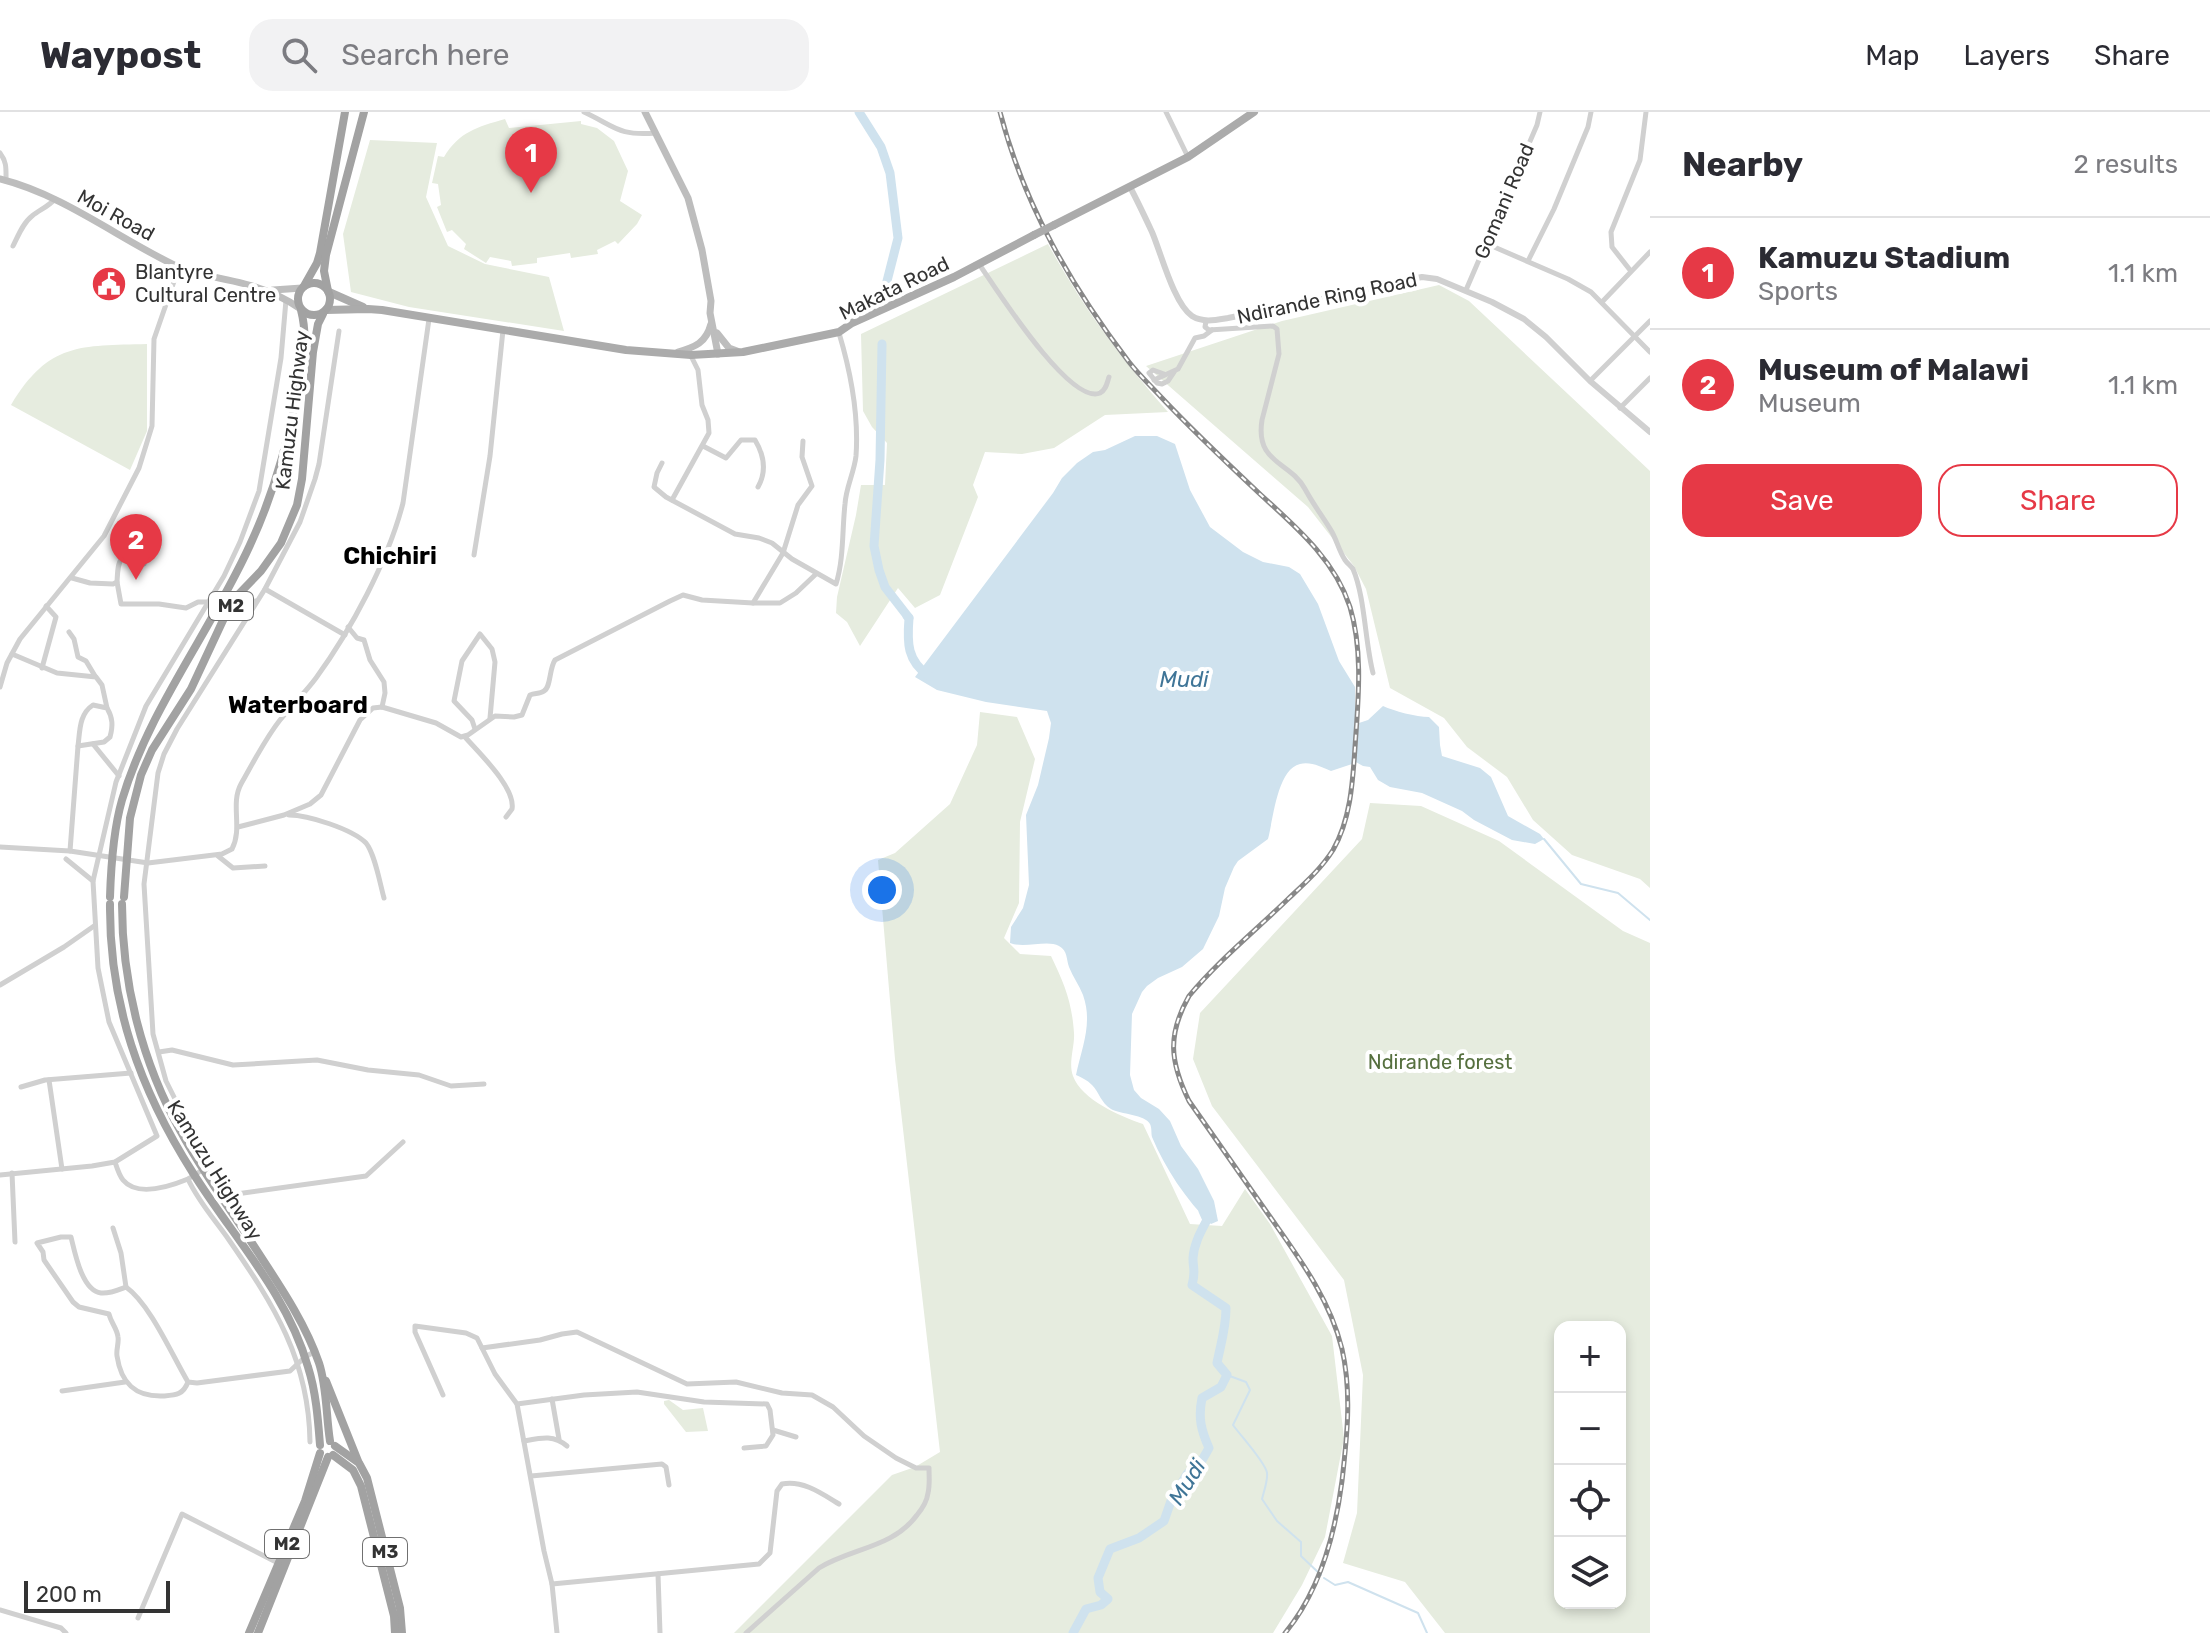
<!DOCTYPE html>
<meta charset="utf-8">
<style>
:root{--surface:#fff;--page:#f2f2f3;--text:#2b2b33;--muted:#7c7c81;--line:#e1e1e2;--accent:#e63946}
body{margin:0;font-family:Rubik,sans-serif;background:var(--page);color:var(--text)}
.controls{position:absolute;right:24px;bottom:24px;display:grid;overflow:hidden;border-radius:16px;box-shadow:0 4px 12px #0003}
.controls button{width:72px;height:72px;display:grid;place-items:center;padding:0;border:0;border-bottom:2px solid var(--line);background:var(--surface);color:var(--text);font:40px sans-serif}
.scale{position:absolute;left:24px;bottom:20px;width:146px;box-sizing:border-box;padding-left:8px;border:4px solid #333;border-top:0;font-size:22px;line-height:28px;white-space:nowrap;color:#333;-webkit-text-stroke:6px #fff;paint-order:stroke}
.you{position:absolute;left:882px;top:778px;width:28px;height:28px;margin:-20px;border:6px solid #fff;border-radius:50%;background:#1a73e8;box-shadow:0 0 0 12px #1a73e833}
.badge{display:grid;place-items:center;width:52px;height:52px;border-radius:50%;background:var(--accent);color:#fff;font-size:26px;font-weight:700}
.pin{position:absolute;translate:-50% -66px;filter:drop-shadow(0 2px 4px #0008)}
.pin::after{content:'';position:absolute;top:42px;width:28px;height:24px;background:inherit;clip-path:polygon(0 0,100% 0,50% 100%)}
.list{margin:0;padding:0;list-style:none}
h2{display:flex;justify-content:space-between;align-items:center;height:104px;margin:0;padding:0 32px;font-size:34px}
h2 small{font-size:26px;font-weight:400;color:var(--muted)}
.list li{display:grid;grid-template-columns:52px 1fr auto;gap:24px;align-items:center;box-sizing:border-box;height:112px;padding:0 32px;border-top:2px solid var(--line)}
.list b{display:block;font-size:30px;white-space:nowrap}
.list p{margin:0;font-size:26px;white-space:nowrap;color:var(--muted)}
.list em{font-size:26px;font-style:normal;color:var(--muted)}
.actions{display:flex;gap:16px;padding:24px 32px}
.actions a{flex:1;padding:18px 0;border:2px solid var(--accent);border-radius:24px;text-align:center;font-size:28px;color:var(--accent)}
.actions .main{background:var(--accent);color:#fff}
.icon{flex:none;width:44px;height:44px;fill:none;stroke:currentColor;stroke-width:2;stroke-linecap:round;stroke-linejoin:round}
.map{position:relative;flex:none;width:1650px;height:1521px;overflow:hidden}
header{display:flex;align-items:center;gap:48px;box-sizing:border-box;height:112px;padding:0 40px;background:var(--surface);border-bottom:2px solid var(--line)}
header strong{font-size:38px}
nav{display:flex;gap:44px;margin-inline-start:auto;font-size:28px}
.search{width:560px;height:72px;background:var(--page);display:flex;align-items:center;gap:20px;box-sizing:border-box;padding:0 28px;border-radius:24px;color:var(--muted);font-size:30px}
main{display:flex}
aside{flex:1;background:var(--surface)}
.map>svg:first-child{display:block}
.green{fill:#e6ecdf;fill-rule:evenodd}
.water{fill:#cfe2ee}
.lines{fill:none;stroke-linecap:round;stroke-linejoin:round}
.stream{stroke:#cfe2ee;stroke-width:2}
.river{stroke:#cfe2ee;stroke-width:9}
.minor{stroke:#d0d0d0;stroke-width:5}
.tertiary{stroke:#d0d0d0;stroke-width:6}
.secondary{stroke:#bdbdbd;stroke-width:7}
.primary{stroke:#ababab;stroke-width:8}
.trunk{stroke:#a2a2a2;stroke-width:8}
.rail-casing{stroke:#888;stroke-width:5}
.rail{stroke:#fff;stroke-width:2;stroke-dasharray:6;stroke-linecap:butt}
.primary-bridge{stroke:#ababab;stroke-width:8}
.labels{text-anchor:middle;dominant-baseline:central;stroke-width:8;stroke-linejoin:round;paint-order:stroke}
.shield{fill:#fff;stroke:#707070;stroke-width:2}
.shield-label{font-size:18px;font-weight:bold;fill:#333}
.street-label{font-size:20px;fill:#333;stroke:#fff}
.poi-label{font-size:20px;fill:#333;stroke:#fff;text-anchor:start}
.park-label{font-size:20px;fill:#56703f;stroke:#fff}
.water-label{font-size:22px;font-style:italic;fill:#3f7597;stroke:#fff}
.quarter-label{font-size:24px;font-weight:bold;fill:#000;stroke:#fff}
</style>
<header>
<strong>Waypost</strong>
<div class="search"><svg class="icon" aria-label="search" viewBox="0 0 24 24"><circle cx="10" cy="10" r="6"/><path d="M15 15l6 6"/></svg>Search here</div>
<nav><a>Map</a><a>Layers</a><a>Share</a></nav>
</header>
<main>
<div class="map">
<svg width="1650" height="1521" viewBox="0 0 1650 1521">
<rect width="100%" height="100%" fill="#fff"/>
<g class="green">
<path d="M 505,7 L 509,16 L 581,9 L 581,12 L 597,16 L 614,29 L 628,59 L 620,89 L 642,103 L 637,112 L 618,132 L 615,129 L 597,138 L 598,142 L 571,146 L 570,141 L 537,146 L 537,151 L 512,154 L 511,149 L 490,145 L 486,151 L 464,137 L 466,132 L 452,118 L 447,120 L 437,95 L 441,93 L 438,72 L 432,71 L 438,44 L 444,45 C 459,20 477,15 505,7 Z"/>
<path d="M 370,28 L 437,31 L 426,85 L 448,134 L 485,152 L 549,165 L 564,219 L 409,195 L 351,180 L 343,122 Z"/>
<path d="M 1048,132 C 1082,194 1121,247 1168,300 L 1105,303 L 1054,336 L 1022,342 L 985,340 L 973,373 L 978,385 L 940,483 L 915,496 L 898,476 L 860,534 L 847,510 L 836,501 L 837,485 L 856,403 L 861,373 L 885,373 L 887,331 L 872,315 L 863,299 L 861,222 Z"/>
<path d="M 1439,173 L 1469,189 L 1650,359 L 1650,776 L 1640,767 L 1572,743 L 1533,708 L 1507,665 L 1467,635 L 1444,606 L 1390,576 L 1366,477 L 1354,454 L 1308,395 L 1146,254 L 1282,209 Z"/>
<path d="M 147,232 L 147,319 L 130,358 L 11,293 C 49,230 80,234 147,232 Z"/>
<path d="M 980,600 L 1017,605 L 1035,647 L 1020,710 L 1019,791 L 1004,826 L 1020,842 L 1051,844 C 1064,871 1072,890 1074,921 C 1075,934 1068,951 1073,964 C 1082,988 1120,1004 1143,1012 L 1190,1112 L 1222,1114 L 1245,1077 L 1270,1112 L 1332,1224 L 1344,1326 L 1325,1425 L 1302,1473 L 1273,1521 L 734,1521 L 892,1363 L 915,1355 L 940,1340 L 895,947 L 878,748 L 895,741 L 950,692 L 977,633 Z"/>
<path d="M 1370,691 L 1421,694 L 1499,729 L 1623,819 L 1650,831 L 1650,1521 L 1445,1521 L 1405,1470 L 1343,1451 L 1357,1401 L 1363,1263 L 1344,1168 L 1212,994 L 1193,947 L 1200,901 L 1362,727 ZM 1620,1215 L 1620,1491 L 1560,1491 L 1560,1215 Z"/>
<path d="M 669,1288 L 683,1298 L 703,1296 L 708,1319 L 686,1320 L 664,1292 L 664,1289 Z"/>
</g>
<path class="water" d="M 1135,324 L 1157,324 L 1175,332 L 1190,378 L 1210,415 L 1243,440 L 1263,450 L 1289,455 L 1300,462 L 1318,492 L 1339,549 L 1355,575 L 1355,605 L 1356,612 L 1368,608 L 1383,594 C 1394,599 1416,605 1429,605 L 1439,615 L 1440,633 L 1442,644 L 1480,656 L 1491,665 L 1508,704 L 1540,722 L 1544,727 L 1535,732 L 1512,728 L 1474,708 L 1462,699 L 1422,681 L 1390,675 L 1378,668 L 1370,655 L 1363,654 L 1354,649 L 1352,652 L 1331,659 C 1322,655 1310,649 1300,652 C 1277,657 1273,709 1268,727 L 1238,749 L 1234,755 L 1225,776 L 1219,804 L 1203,837 L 1182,855 L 1158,866 L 1147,874 L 1142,880 L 1132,902 L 1130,963 L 1134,978 L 1141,986 L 1159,997 L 1170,1009 L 1181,1034 L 1198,1057 L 1214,1089 L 1218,1109 L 1211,1112 C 1186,1088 1165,1056 1152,1025 C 1151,1021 1152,1016 1150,1012 C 1146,1003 1120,1002 1111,997 C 1101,991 1099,980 1092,973 C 1087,968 1081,965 1076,963 C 1082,935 1093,911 1083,883 C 1079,873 1073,865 1069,855 C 1066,847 1068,839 1059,834 C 1047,827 1025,837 1010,831 L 1011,815 L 1023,796 L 1029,773 L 1026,703 L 1038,673 L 1049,626 L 1051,611 L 1047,599 L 986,590 L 937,578 L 915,565 L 1053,381 L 1062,366 L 1077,351 L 1093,340 L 1105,338 Z"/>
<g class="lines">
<g class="stream">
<path d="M 1544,727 L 1581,772 L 1618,781 L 1650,808"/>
<path d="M 1227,1263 L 1246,1270 L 1250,1278 L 1233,1313 C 1240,1323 1266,1351 1267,1361 C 1268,1368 1264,1379 1262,1387 L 1277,1409 L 1301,1430 L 1301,1444 L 1321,1463"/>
<path d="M 1324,1466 L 1335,1473 L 1348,1470 L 1418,1501 L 1427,1521"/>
</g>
<g class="river">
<path d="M 859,0 L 881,35 L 890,61 L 898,126 L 886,173"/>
<path d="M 882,232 L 880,348 L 874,434 L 879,458 L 885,475 L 909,506"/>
<path d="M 907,504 L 909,506 C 907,531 907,549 929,564"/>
<path d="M 1073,1521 L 1086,1497 L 1101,1493 L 1108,1487 L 1100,1480 L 1098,1466 L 1110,1437 L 1139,1426 L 1164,1409 L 1171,1389 L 1187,1362 L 1201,1350 L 1209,1336 C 1201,1318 1198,1306 1202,1286 L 1221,1275 L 1227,1263 L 1217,1251 C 1221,1231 1226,1216 1226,1196 L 1192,1173 C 1196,1159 1193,1158 1193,1146 C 1194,1132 1200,1121 1207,1108 L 1203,1099"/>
</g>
<g class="minor">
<path d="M 584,0 C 616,15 618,24 656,21"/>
<path d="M 1166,0 L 1188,45"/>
<path d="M 0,41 C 7,50 6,57 6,69"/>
<path d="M 1485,131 L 1568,167 L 1591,180 L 1650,240"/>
<path d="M 13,134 C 18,124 23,111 32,104 C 39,98 48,95 55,87"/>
<path d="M 1528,149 L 1554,97 L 1588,15 L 1591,0"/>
<path d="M 979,152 C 995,175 1070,294 1100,281 C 1106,278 1107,271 1109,265"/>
<path d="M 1630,158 L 1612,135 L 1611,120 L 1640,48 L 1646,0"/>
<path d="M 1466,178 L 1537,13 L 1540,0"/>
<path d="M 1602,190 L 1650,140"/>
<path d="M 1206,209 L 1205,215 L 1209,218 L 1273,214 L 1277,217 L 1279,242 L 1262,308 C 1255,352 1290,349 1305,377 C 1313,392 1323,405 1332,420 C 1337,429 1339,439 1345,448 C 1347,451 1351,454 1353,457 C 1365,485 1365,530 1373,561"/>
<path d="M 1164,262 L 1153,258 L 1149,261 L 1157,271 L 1162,272 L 1168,269 L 1174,260"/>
<path d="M 1154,268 L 1178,257 L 1195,226 L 1204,224 L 1212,218"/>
<path d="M 1590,269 L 1650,209"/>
<path d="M 1620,296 L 1650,266"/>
<path d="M 703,334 L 726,346 L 741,328 L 755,328 C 764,343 767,359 758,375"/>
<path d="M 662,351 L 657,361 L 654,375 L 666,385 L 735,422 L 759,426 L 772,431 L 792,447 L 836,472 C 844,446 842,419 845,392 C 846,375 854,361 856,344 C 859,302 851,261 839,221"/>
<path d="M 672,388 L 709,321 L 708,308 L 702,293 L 698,258 L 691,244"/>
<path d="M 474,443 L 490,344 L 503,218"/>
<path d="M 72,466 L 90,471 L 113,472 L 117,470 C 118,451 118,437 142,447 L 144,452"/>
<path d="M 117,470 L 121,492 L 159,492 L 186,496 L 198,490 L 222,490 L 231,493 L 256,489"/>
<path d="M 265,477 L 345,523"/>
<path d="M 753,491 L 780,491 L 796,481 L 816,462"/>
<path d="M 348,515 L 357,526 L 364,528 L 370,548 L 384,570 L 385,581 L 382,595"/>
<path d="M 69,520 L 74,527 L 78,545 L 86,549 L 95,564"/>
<path d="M 12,542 L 57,561 L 96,565 L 102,573 L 107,596"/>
<path d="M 42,556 L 56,505 L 46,494"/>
<path d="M 0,575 L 7,551 L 20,527 L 104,424 L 139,356 L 152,314 L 154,227 L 179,155"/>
<path d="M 93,593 L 107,596 C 113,606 113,614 110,625 L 104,630 L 78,634 C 80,619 79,602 93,593 Z"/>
<path d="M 475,617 L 472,608 L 454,589 L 462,549 L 480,522 L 492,537 L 495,550 L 490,606"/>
<path d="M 465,625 C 479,641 516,676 512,697 L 506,705"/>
<path d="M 93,632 L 119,664"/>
<path d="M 289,703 C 308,703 352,717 366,731 C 375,742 380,772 384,786"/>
<path d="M 238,715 L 284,703 L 310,692 L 321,683 L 360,608 L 373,596 L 382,595 L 436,611 L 461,625 L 468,623 L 495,604 L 514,605 L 522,603 L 530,583 C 535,581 540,582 544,579 C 551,575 549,557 555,548 L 670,489 L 683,483 L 702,488 L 753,491 L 783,441 L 798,393 L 812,374 L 802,345 L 803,329"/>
<path d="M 0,735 L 70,739 L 148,751 L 222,742 L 232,737 C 243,716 230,692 241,672 C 253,651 265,627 280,608 C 291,594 305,581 316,566 C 351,518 388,449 403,391 L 429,207"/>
<path d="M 70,739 L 78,634"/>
<path d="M 218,744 L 233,756 L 265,754"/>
<path d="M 93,769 L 116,670 L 146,594 L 224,464 L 240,430 L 259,379 L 281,246 L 286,188"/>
<path d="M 0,873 L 64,835 L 94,814"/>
<path d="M 159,940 L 172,938 L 233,953 L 317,948 L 368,958 L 419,963 L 451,974 L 484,972"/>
<path d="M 49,968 L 62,1057"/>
<path d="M 21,975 L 45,968 L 131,961"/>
<path d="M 115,1050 C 117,1056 119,1063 123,1068 C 138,1086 171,1074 188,1067"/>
<path d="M 12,1061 L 15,1130"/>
<path d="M 0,1063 L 92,1054 L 115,1050 L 157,1024 L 109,910 L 98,856 L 93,769 L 66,747"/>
<path d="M 222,1084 L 366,1064 L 403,1030"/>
<path d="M 113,1116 L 121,1141 L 126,1175"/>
<path d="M 482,1236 L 540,1228 L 562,1222 L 577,1220 L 687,1272 L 736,1270 L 782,1281 L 812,1283 L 833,1295 L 864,1324 L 896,1346 L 916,1356 L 929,1356 C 929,1364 930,1373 928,1381 C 927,1389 922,1397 917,1403 C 893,1436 851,1436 819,1456 L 746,1521"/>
<path d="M 188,1270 C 183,1283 176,1283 163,1284 C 135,1285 121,1271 117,1244 C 116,1237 119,1232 118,1225 C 117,1216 111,1211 109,1202 L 79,1195 L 73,1190 L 44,1148 L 43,1140 L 37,1131 L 61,1125 L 71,1125 C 75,1141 82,1179 101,1181 C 109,1182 118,1178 126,1175 C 150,1192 172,1243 188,1270 L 197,1271 L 290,1259 L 305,1245 L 314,1240"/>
<path d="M 62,1279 L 125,1270"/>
<path d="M 443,1283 L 415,1220 L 415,1214 L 466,1221 L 477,1226 L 495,1262 L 517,1292 L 544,1439 L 552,1472 L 557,1521"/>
<path d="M 552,1287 L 559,1327"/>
<path d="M 517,1292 L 584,1283 L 637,1280 L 704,1290 L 767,1292 L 770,1298 L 773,1323 L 766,1334 L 744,1336"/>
<path d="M 773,1318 L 796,1325"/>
<path d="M 524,1329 C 540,1326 553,1322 567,1334"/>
<path d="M 310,1330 C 309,1248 274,1193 229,1128 C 215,1108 198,1089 188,1067 L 204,1057 L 205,1047 L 166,969 L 153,922 L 144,772 L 158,661 L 164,642 L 177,617 L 265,477 L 300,410 L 315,367 L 319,352 L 339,219"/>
<path d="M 531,1364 L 662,1352 L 666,1355 L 669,1373"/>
<path d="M 658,1462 L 660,1521"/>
<path d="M 552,1472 L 759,1452 L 770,1441 L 777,1379 L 782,1372 C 803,1368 821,1381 839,1392"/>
<path d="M 0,1498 L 61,1516 L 66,1521"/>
<path d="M 138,1506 L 182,1402 L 278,1451"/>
</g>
<path class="tertiary" d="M 1130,75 C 1138,90 1145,105 1152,120 C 1161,141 1174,192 1192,204 C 1203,211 1216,208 1228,206 L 1361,179 L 1402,169 L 1422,165 L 1437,167 L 1492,190 L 1524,207 L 1546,225 L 1590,269 L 1650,320"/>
<g class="secondary">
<path d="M 645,0 L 688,86 L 702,138 L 711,189 L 710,201 L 718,242"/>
<path d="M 0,67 C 68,84 125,132 189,160 C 228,168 267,173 299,196"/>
<path d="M 273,178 L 302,176"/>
<path d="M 717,221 L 729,236 L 737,239"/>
<path d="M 678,240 C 695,235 706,231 711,212"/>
</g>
<g class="primary">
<path d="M 1054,113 L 1188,45 L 1254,0"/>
<path d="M 329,180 L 363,195"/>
<path d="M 326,198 L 368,197 L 382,198 L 626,238 L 691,243 L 743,240 L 839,220 L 852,211 L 954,165 L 1034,123"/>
</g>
<g class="trunk">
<circle cx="314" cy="187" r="16"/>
<path d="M 304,174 L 317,151 L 320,141 L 345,0"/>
<path d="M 328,179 L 324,159 L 326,143 L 364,0"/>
<path d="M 110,785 C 111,753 113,719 122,688 C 149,597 211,519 250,433 C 271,388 286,337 296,288 C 302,258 309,229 301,198"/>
<path d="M 124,785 L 130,706 L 141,663 L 152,638 L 191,577 L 225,504 L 236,485 L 261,459 L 281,431 L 297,393 L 302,367 L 313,240 L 318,212 L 323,202"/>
<path d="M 110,792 C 109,892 140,978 193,1061 C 233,1125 287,1181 308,1255 C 316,1280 318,1307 320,1333"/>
<path d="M 122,792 C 122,871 142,951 181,1020 C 201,1058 227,1092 250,1128 C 275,1167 304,1207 319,1251 C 327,1275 326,1304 330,1329"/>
<path d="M 326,1269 L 358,1349"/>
<path d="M 335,1334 L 359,1351 L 367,1366 L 400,1496 L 402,1521"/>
<path d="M 333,1343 L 353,1358 L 361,1374 L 394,1504 L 395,1521"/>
<path d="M 249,1521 L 305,1389 L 320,1341"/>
<path d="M 258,1521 L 328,1345"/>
</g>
<g class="rail-casing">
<path id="rail" d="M 1000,0 C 1024,93 1071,174 1129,250 C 1139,263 1151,274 1162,286 C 1193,319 1227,351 1261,383 C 1296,415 1335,448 1350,495 C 1362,535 1359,579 1356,621 C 1353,660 1353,703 1333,738 C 1321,757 1304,772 1288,787 C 1255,819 1218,849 1189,884 C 1167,923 1170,950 1189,989 C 1215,1026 1240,1062 1266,1099 C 1296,1142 1329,1184 1342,1237 C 1352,1281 1347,1325 1342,1369 C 1335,1423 1320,1479 1285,1521"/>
</g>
<use href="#rail" class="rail"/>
<path class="primary-bridge" d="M 1034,123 L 1054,113"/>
</g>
<defs>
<g id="civic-disc" transform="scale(1.8)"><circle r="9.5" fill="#e63946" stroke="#fff"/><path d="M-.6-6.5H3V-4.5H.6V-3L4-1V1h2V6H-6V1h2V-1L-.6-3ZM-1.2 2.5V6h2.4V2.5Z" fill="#fff"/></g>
</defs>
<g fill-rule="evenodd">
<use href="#civic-disc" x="109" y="172"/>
</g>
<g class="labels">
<g class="shield">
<rect x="209" y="480" width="44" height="28" rx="6"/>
<rect x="265" y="1418" width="44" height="28" rx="6"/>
<rect x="363" y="1426" width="44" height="28" rx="6"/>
</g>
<g class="shield-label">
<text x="231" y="494">M2</text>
<text x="287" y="1432">M2</text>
<text x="385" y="1440">M3</text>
</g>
<g class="street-label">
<text transform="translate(1504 89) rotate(-67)">Gomani Road</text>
<text transform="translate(116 103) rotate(29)">Moi Road</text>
<text transform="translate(894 176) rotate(-26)">Makata Road</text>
<text transform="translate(1327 186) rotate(-12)">Ndirande Ring Road</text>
<text transform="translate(292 298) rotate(-83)">Kamuzu Highway</text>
<text transform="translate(215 1058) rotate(58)">Kamuzu Highway</text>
</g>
<g class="poi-label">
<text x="135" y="160">Blantyre<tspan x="135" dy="23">Cultural Centre</tspan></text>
</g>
<g class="park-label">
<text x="1440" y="950">Ndirande forest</text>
</g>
<g class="water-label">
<text x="1184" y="567">Mudi</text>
<text transform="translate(1187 1370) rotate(-58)">Mudi</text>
</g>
<g class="quarter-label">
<text x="390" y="444">Chichiri</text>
<text x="298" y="593">Waterboard</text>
</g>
</g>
</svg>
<div class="controls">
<button>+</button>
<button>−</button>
<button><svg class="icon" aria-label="locate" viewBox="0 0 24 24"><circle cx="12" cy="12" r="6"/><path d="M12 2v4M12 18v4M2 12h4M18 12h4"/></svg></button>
<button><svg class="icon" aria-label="layers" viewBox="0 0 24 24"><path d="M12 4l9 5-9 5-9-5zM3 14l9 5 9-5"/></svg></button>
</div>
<div class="scale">200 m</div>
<div class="you"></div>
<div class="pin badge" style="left:531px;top:81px">1</div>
<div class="pin badge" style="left:136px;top:468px">2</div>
</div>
<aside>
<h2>Nearby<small>2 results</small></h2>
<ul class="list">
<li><span class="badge">1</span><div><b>Kamuzu Stadium</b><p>Sports</p></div><em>1.1 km</em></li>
<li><span class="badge">2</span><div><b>Museum of Malawi</b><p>Museum</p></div><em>1.1 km</em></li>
</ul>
<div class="actions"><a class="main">Save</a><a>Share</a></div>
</aside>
</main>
